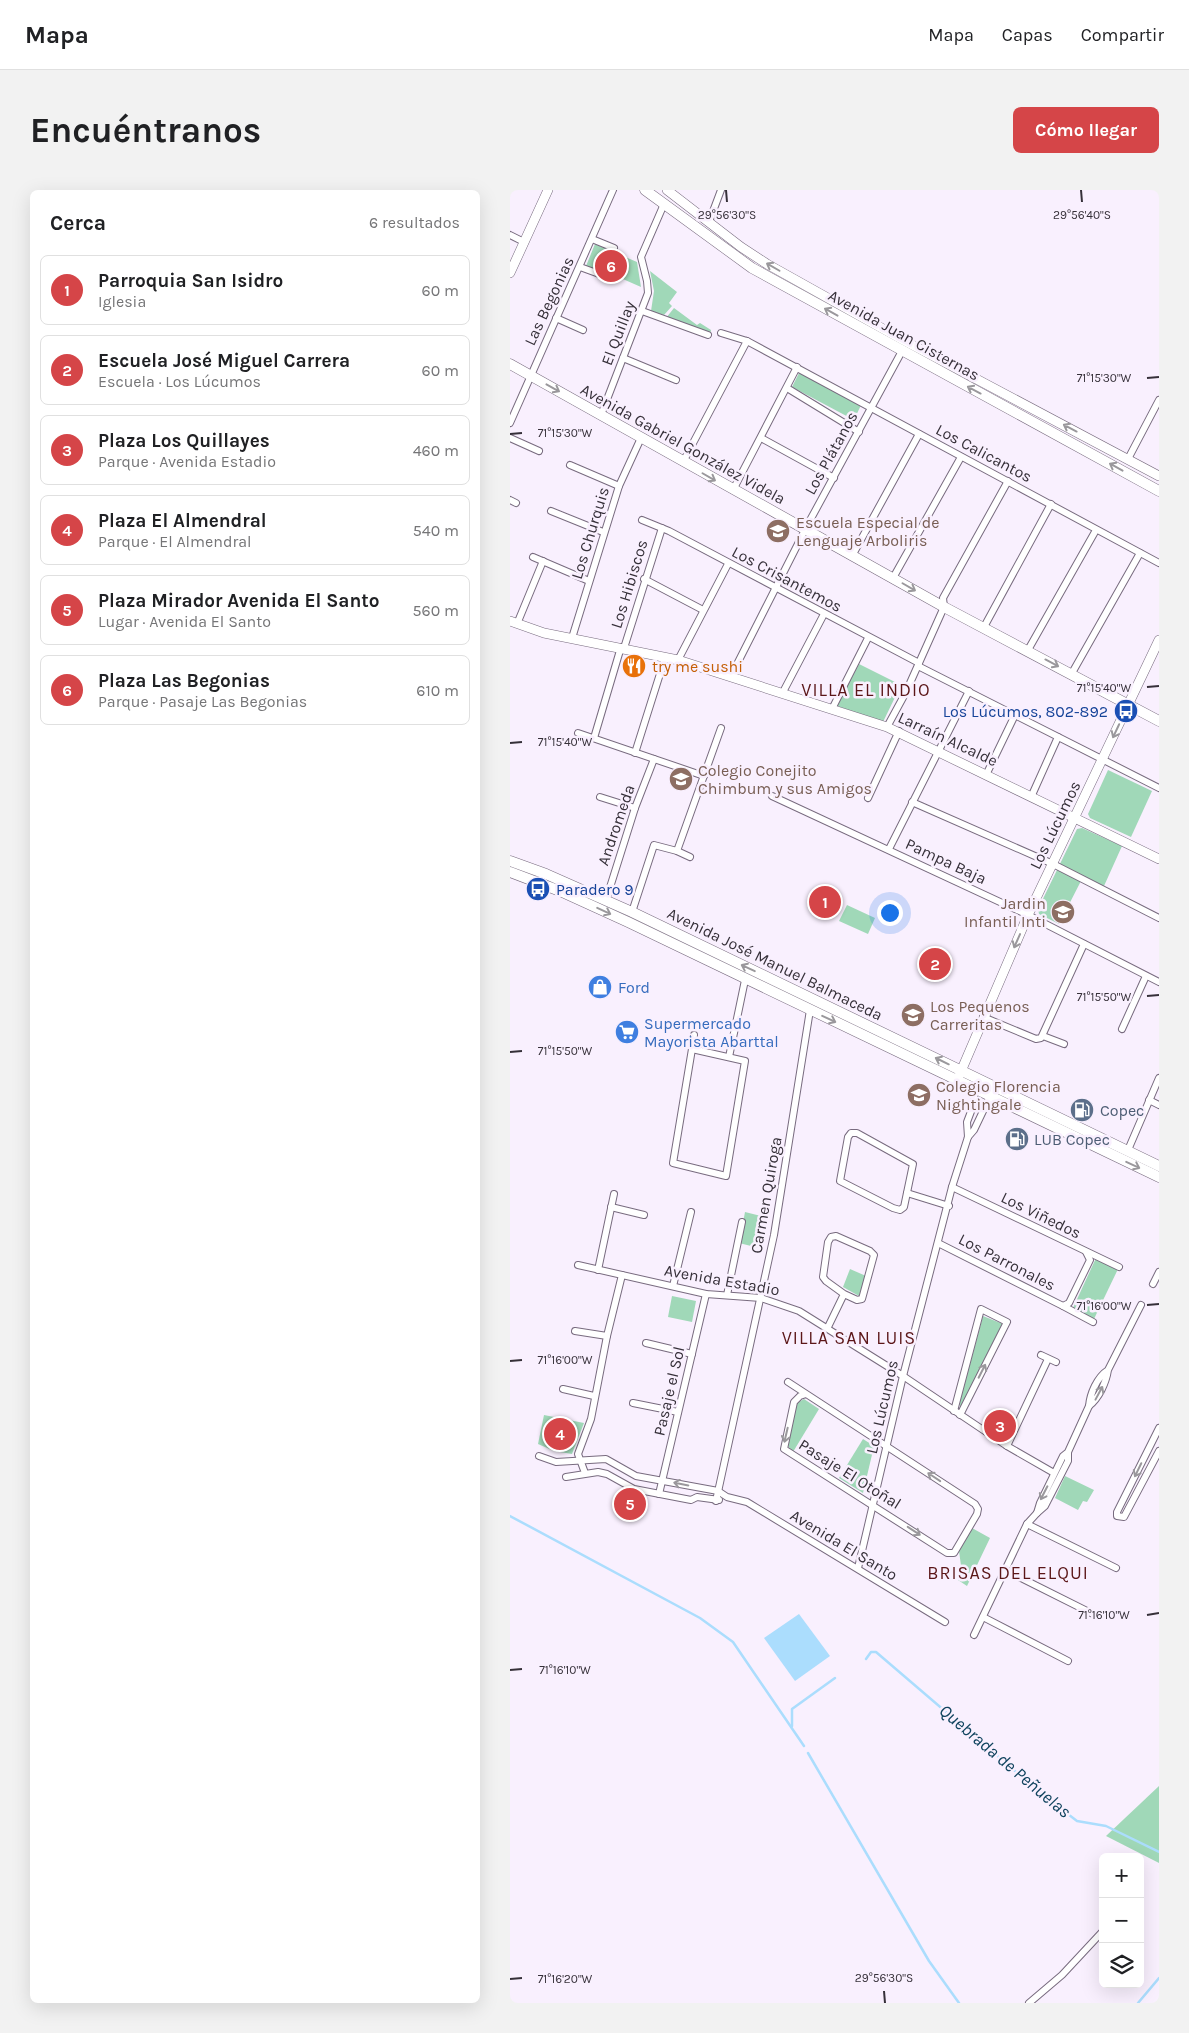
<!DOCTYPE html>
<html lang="es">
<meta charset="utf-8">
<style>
:root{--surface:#fff;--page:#f2f2f2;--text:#202124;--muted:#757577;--line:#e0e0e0;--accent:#d54548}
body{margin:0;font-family:Karla,sans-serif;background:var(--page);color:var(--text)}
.controls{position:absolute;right:15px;bottom:15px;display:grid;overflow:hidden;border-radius:8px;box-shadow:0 5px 20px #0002}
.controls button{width:45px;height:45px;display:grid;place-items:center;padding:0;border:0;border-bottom:1px solid var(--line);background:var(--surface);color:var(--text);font:25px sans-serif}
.you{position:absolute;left:379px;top:722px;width:18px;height:18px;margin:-12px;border:4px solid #fff;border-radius:50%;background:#1a73e8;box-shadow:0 0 0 8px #1a73e833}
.badge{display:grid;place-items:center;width:32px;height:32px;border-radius:50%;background:var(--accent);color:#fff;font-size:16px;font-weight:700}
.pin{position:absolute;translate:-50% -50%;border:2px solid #fff;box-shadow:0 1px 5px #0006}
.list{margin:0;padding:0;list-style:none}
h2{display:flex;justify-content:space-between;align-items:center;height:65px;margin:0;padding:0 20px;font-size:21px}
h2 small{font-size:16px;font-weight:400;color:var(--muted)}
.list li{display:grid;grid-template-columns:32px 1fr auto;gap:15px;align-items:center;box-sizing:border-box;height:70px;margin:0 10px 10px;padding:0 10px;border:1px solid var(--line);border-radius:8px}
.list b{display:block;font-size:19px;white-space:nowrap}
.list p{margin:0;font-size:16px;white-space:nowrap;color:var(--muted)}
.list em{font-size:16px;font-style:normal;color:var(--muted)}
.icon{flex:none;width:28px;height:28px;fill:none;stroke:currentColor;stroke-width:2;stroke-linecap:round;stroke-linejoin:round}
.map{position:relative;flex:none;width:649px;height:1813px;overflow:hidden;border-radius:8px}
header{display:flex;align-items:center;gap:30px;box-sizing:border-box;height:70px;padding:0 25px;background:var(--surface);border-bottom:1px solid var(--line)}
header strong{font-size:24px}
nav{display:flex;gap:28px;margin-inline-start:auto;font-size:18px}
.intro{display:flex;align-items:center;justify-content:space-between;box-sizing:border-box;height:120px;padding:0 30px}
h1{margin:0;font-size:35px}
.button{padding:12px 22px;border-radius:8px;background:var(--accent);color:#fff;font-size:18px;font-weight:700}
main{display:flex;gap:30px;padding:0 30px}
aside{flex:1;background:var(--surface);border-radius:8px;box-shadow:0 5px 20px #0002}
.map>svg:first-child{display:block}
.green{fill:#a0d8b8}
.water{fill:#abddfd}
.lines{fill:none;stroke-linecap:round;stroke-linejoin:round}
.stream{stroke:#abddfd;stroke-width:2.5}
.minor-casing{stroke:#786b7f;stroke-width:8}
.tertiary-casing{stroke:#786b7f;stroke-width:10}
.primary-casing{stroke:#786b7f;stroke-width:11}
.minor{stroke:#fff;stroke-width:6}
.tertiary{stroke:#fff;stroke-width:9}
.primary{stroke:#fff;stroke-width:10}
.oneway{stroke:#9a989c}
.ticks{fill:none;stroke:#363039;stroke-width:2}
.labels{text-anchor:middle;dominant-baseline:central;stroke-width:5;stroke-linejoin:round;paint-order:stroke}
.street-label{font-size:16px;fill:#363039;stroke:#f9f0fe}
.education-label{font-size:16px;fill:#785e54;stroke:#f9f0fe;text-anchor:start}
.food-label{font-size:16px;fill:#c56008;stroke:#f9f0fe;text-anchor:start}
.transit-label{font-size:16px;fill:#164399;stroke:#f9f0fe;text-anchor:end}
.shop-label{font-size:16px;fill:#366cbe;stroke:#f9f0fe;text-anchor:start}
.service-label{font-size:16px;fill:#4e5e75;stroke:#f9f0fe;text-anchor:start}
.neighbourhood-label{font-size:18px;letter-spacing:1px;fill:#5b1618;stroke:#f9f0fe}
.water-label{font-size:18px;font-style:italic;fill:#11445f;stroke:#f9f0fe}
.ticks-label{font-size:12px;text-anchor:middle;fill:#363039;stroke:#f9f0fe;stroke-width:5;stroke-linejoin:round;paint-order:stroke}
</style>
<header>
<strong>Mapa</strong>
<nav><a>Mapa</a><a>Capas</a><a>Compartir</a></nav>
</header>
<div class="intro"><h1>Encuéntranos</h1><a class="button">Cómo llegar</a></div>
<main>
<aside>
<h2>Cerca<small>6 resultados</small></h2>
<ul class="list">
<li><span class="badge">1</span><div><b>Parroquia San Isidro</b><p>Iglesia</p></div><em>60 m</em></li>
<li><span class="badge">2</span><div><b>Escuela José Miguel Carrera</b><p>Escuela · Los Lúcumos</p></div><em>60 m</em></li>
<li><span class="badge">3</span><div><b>Plaza Los Quillayes</b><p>Parque · Avenida Estadio</p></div><em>460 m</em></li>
<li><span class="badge">4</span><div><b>Plaza El Almendral</b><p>Parque · El Almendral</p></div><em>540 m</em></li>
<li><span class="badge">5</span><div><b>Plaza Mirador Avenida El Santo</b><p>Lugar · Avenida El Santo</p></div><em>560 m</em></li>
<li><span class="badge">6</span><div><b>Plaza Las Begonias</b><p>Parque · Pasaje Las Begonias</p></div><em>610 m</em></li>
</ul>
</aside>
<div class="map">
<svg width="649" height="1813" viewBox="0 0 649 1813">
<rect width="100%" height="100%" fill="#f9f0fe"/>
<g class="green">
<path d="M 85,54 L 127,72 L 131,97 L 90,79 L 88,81 L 76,76 Z"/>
<path d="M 140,81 L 167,102 L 159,113 L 162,116 L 154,125 L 141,121 L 144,101 Z"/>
<path d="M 164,118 L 187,135 L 190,133 L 201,140 L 200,145 L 156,128 Z"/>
<path d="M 289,183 L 351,215 L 344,230 L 282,197 Z"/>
<path d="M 349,474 L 391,495 L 373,532 L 327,516 Z"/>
<path d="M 598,580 L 642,601 L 621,647 L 580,628 L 578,624 Z"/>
<path d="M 572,638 L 612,656 L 594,696 L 573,687 L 549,734 L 529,724 L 528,719 L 567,639 Z"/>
<path d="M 337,715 L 365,728 L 358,744 L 329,731 Z"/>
<path d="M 235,1022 L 255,1027 L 249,1058 L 229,1053 Z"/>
<path d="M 586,1068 L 608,1079 L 584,1129 L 563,1118 Z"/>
<path d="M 340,1079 L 356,1086 L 349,1106 L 333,1097 Z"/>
<path d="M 162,1106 L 186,1111 L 182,1132 L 158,1127 Z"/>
<path d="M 473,1126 L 493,1134 L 452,1217 L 449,1215 Z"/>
<path d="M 294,1209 L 309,1219 L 283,1262 L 276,1254 L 287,1213 Z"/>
<path d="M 482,1223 L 503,1234 L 496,1251 L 477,1238 Z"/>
<path d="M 34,1225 L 74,1233 L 62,1264 L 44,1261 L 28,1254 Z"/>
<path d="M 353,1249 L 364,1256 L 353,1303 L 329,1288 Z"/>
<path d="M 555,1286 L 584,1300 L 577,1312 L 573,1311 L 568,1320 L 545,1308 Z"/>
<path d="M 462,1338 L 480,1348 L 457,1396 L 448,1390 L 452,1383 L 449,1361 Z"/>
<path d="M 649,1596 L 649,1673 L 596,1646 Z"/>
</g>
<path class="water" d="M 289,1424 L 320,1466 L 285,1491 L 254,1448 Z"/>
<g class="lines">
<g class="stream">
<path d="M 0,1326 L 190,1428 L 223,1452 L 294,1556"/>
<path d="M 356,1469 L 361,1462 L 366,1462 L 533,1605 L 567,1631 L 596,1636 L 649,1662"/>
<path d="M 282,1536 L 282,1519 L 325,1488"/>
<path d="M 298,1563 L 419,1771 L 449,1813"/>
<path d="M 628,1813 L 649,1788"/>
</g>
<g class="minor-casing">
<g id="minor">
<path d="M 199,32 L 211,0"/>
<path d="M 0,45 L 14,52"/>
<path d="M 82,49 L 104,58"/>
<path d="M 70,77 L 92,85"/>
<path d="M 132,121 L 198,145"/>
<path d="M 46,128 L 73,140"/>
<path d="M 211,143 L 237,151 L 649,373"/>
<path d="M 113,168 L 166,190"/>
<path d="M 277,198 L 349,242"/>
<path d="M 91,225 L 138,103 L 137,91 L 131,67 L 154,14"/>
<path d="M 0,233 L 103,0"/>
<path d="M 0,248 L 29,261"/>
<path d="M 251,248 L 324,288"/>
<path d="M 618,269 L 649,210"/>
<path d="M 173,272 L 237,151"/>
<path d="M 60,275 L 109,296"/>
<path d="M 223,300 L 287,177"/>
<path d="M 0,310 L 6,313"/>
<path d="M 41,321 L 93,342"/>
<path d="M 132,330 L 159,341 L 409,473"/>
<path d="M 342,366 L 409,244"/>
<path d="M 23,367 L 79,391"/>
<path d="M 383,388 L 451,267"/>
<path d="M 134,389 L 193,420"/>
<path d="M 7,434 L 33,371"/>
<path d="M 474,437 L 541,314"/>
<path d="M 62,448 L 109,296 L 131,248"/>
<path d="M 114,458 L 152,338"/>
<path d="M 518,460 L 586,340"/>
<path d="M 168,470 L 218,374"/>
<path d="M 408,476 L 649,598"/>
<path d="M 562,483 L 630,363"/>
<path d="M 221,486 L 298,334 L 392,161"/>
<path d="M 273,502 L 314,424"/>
<path d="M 322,519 L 358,448"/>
<path d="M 377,537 L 396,502 L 434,417 L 433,408 L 498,291"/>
<path d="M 68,543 L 194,586"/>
<path d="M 84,548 L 111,457"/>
<path d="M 125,563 L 155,468"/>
<path d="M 477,583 L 505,525"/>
<path d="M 522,605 L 548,547"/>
<path d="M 262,606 L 518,725 L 649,792"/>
<path d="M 90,607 L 125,618"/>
<path d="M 358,608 L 389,541"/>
<path d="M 402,612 L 543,674 L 649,728"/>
<path d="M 379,659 L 459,501"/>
<path d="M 167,661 L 211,538"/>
<path d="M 96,710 L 125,618 L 144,569"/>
<path d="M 122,722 L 144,655 L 167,661 L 180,667"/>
<path d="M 473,827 L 526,849 L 531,848 L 574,754"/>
<path d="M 612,839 L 636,786"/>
<path d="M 533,846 L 554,854"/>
<path d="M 182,859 L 235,871 L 216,986 L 163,973 L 182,859 L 184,845"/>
<path d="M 219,867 L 235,790"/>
<path d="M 639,910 L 649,915"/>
<path d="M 341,943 L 347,943 L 403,974 L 394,1017 L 390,1020 L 383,1018 L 330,991 L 338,947 Z"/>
<path d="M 458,947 L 464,940 L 485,896"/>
<path d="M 618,960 L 649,888"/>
<path d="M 442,997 L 609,1077"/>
<path d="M 397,1003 L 439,1016"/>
<path d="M 101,1017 L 134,1025"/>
<path d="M 428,1053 L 553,1116 L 559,1113 L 580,1070 L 576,1062"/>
<path d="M 68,1075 L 196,1104 L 251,1108 L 289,1121 L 393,1186 L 497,1256 L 544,1283"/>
<path d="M 88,1080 L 104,1004"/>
<path d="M 643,1094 L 649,1082"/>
<path d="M 163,1096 L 181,1022"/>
<path d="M 217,1105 L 232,1032"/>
<path d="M 553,1116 L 583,1132"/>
<path d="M 318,1137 L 334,1104 L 347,1110 L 352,1109 L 364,1065 L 360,1061 L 326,1046 L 321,1047 L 318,1052 L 313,1087 L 316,1091 L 334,1104"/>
<path d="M 65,1141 L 97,1146"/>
<path d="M 136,1153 L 182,1164"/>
<path d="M 531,1165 L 546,1172"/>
<path d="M 598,1180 C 587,1187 580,1204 579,1216 C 589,1208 596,1193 598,1180 L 631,1115"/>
<path d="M 278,1192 L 465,1314 L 468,1319 L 467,1324 L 444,1363 L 437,1363 L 274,1259 L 284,1212 L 290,1206 L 296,1204"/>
<path d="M 53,1199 L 84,1206"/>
<path d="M 123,1213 L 168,1222"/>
<path d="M 444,1221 L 471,1119 L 497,1132 L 450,1225"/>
<path d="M 649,1238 L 607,1322 L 607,1326 L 614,1327 L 649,1261"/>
<path d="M 497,1256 L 538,1169"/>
<path d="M 558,1262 L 553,1266 L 530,1313 L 527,1323 L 535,1316 L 558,1271 L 558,1262 L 579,1216"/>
<path d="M 29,1266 L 46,1272 L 96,1269 L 126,1286 L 208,1301 L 217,1307 L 237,1312 L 435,1432"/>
<path d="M 75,1283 L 68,1264 L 81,1229 L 97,1146 L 112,1085"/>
<path d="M 56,1287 L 88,1282 L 97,1284 L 124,1299 L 181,1310 L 187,1307 L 209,1310"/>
<path d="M 149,1304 L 196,1104"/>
<path d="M 206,1311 L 264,1045 L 300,820"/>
<path d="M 517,1334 L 606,1378"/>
<path d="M 348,1378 L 393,1186 L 442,997 L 458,947 L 457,932 L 465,911 L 463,898"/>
<path d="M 495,1380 L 583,1424"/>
<path d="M 473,1427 L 558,1471"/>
<path d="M 464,1445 L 517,1334 L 527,1323"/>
<path d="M 519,1813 L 552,1785 L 593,1741"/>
</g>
</g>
<g class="tertiary-casing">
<g id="tertiary">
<path d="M 157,0 L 231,57 L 257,74 L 393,150 L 649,286"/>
<path d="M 0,83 L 38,0"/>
<path d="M 0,431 L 34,443 L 168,470 L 377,537 L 649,669"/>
<path d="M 449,886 L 518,725 L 649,450"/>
</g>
</g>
<g class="primary-casing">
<g id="primary">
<path d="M 135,0 L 242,78 L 649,301"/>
<path d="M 0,174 L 434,417 L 649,531"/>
<path d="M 0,671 L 36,684 L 122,722 L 649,976"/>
<path d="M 0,682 L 50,701 L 118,732 L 649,987"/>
</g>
</g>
<use href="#minor" class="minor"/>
<use href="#tertiary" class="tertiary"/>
<use href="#primary" class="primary"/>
</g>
<defs><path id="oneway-shaft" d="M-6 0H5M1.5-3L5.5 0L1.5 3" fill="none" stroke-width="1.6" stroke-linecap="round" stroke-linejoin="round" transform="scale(1.25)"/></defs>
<g class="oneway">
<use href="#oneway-shaft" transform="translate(263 77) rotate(-150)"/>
<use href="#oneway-shaft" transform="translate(321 122) rotate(-151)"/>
<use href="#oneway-shaft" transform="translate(43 198) rotate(29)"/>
<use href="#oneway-shaft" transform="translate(464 200) rotate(-152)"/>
<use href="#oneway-shaft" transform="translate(560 238) rotate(-152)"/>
<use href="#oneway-shaft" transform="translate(606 277) rotate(-151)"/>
<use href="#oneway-shaft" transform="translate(199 287) rotate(30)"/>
<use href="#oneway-shaft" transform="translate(399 397) rotate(30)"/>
<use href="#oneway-shaft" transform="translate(542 473) rotate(28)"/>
<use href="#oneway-shaft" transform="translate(606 541) rotate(115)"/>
<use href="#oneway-shaft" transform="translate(94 721) rotate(25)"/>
<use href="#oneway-shaft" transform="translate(507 751) rotate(114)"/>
<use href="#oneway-shaft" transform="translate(238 778) rotate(-155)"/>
<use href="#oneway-shaft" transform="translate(319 829) rotate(25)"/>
<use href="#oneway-shaft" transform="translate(432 871) rotate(-154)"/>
<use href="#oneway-shaft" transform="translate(623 975) rotate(25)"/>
<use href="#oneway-shaft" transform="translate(472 1181) rotate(-63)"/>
<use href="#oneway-shaft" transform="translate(589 1203) rotate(-62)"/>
<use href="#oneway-shaft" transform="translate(276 1245) rotate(103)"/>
<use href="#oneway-shaft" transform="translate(628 1280) rotate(116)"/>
<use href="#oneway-shaft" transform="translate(424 1287) rotate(-146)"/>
<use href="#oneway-shaft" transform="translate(171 1294) rotate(-169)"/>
<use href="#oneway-shaft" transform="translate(534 1303) rotate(117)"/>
<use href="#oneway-shaft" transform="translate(404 1341) rotate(33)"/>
</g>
<path class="ticks" d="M 216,0 L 217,12M 571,0 L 572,12M 637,188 L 649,187M 0,244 L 12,243M 637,497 L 649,496M 0,553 L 12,552M 637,806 L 649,805M 0,862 L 12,861M 637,1115 L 649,1114M 0,1171 L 12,1170M 637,1425 L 649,1423M 0,1480 L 12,1479M 0,1789 L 12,1788M 374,1801 L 375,1813"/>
<defs>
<g id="school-disc" transform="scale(1.25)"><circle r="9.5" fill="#8d6e63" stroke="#f9f0fe"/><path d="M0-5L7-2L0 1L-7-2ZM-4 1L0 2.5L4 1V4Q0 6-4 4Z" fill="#fff"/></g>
<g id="restaurant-disc" transform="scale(1.25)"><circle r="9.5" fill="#e8710a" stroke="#f9f0fe"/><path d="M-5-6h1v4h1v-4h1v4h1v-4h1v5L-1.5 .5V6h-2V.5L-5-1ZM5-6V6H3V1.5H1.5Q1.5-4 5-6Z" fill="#fff"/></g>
<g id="bus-disc" transform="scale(1.25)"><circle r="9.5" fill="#1a4fb4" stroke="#f9f0fe"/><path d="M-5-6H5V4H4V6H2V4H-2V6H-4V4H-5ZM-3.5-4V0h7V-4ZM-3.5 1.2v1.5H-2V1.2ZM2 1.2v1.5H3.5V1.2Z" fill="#fff"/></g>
<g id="shop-disc" transform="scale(1.25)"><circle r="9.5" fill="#3f7fe0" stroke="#f9f0fe"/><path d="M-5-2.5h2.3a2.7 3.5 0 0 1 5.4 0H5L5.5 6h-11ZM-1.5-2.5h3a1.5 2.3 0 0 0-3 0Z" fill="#fff"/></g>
<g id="supermarket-disc" transform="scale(1.25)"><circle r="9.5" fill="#3f7fe0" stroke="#f9f0fe"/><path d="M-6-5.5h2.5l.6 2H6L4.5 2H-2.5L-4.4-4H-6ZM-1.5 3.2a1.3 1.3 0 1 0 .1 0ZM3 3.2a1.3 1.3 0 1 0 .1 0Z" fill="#fff"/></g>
<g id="fuel-disc" transform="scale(1.25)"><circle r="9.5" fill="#5c6f8a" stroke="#f9f0fe"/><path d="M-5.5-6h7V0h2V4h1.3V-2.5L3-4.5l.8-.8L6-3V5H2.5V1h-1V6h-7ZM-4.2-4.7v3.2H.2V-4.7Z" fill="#fff"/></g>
</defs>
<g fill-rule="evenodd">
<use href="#school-disc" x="268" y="341"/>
<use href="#restaurant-disc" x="124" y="476"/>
<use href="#bus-disc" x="616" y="521"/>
<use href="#school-disc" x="171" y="589"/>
<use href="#bus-disc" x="28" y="699"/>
<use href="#school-disc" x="553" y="722"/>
<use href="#shop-disc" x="90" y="797"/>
<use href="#school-disc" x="403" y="825"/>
<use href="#supermarket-disc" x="117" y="842"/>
<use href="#school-disc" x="409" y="905"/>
<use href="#fuel-disc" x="572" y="920"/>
<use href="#fuel-disc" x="507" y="949"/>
</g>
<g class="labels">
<g class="street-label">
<text transform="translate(39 111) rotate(-65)">Las Begonias</text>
<text transform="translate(108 143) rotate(-69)">El Quillay</text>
<text transform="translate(394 145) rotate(29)">Avenida Juan Cisternas</text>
<text transform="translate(173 254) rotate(29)">Avenida Gabriel González Videla</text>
<text transform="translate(321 263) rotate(-61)">Los Plátanos</text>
<text transform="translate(474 263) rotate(28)">Los Calicantos</text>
<text transform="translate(80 343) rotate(-73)">Los Churquis</text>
<text transform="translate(277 389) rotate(28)">Los Crisantemos</text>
<text transform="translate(119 394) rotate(-73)">Los Hibiscos</text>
<text transform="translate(438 549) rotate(25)">Larraín Alcalde</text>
<text transform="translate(106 635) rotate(-71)">Andromeda</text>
<text transform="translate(545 635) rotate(-64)">Los Lúcumos</text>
<text transform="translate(436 671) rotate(25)">Pampa Baja</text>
<text transform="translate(265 774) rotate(26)">Avenida José Manuel Balmaceda</text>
<text transform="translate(256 1005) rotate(-80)">Carmen Quiroga</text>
<text transform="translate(531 1025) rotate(26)">Los Viñedos</text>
<text transform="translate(497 1072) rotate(27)">Los Parronales</text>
<text transform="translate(212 1090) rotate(10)">Avenida Estadio</text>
<text transform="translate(159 1201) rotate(-77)">Pasaje el Sol</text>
<text transform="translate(372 1217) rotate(-77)">Los Lúcumos</text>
<text transform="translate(340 1284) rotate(32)">Pasaje El Otoñal</text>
<text transform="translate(334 1355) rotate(31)">Avenida El Santo</text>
</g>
<g class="education-label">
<text x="286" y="332">Escuela Especial de<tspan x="286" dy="18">Lenguaje Arboliris</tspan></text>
<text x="188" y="580">Colegio Conejito<tspan x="188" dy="18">Chimbum y sus Amigos</tspan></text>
<text x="536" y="713" text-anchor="end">Jardin<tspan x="536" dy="18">Infantil Inti</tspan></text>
<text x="420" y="816">Los Pequenos<tspan x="420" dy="18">Carreritas</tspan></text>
<text x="426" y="896">Colegio Florencia<tspan x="426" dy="18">Nightingale</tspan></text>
</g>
<g class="food-label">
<text x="142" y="476">try me sushi</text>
</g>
<g class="transit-label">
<text x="598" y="521">Los Lúcumos, 802-892</text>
<text x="46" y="699" text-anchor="start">Paradero 9</text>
</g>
<g class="shop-label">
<text x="108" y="797">Ford</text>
<text x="134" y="833">Supermercado<tspan x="134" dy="18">Mayorista Abarttal</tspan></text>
</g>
<g class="service-label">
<text x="590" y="920">Copec</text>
<text x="524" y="949">LUB Copec</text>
</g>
<g class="neighbourhood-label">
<text x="356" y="500">VILLA EL INDIO</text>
<text x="339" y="1148">VILLA SAN LUIS</text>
<text x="498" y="1383">BRISAS DEL ELQUI</text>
</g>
<g class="water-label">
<text transform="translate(495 1571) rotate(40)">Quebrada de Peñuelas</text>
</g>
</g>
<g class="ticks-label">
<text x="572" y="29">29°56'40"S</text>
<text x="217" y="29">29°56'30"S</text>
<text x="594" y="192">71°15'30"W</text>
<text x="55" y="247">71°15'30"W</text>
<text x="594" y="502">71°15'40"W</text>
<text x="55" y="556">71°15'40"W</text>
<text x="594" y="811">71°15'50"W</text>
<text x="55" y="865">71°15'50"W</text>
<text x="594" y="1120">71°16'00"W</text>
<text x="55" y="1174">71°16'00"W</text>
<text x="594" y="1429">71°16'10"W</text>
<text x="55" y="1484">71°16'10"W</text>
<text x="374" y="1792">29°56'30"S</text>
<text x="55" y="1793">71°16'20"W</text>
</g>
</svg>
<div class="controls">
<button>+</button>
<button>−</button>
<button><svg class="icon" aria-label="layers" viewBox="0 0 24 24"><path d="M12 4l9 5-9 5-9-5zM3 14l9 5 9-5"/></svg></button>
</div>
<div class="you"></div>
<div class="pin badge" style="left:315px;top:712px">1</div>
<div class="pin badge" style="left:425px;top:774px">2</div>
<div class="pin badge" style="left:490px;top:1236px">3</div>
<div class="pin badge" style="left:50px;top:1244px">4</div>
<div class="pin badge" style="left:120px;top:1314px">5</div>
<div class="pin badge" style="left:101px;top:76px">6</div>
</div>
</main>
